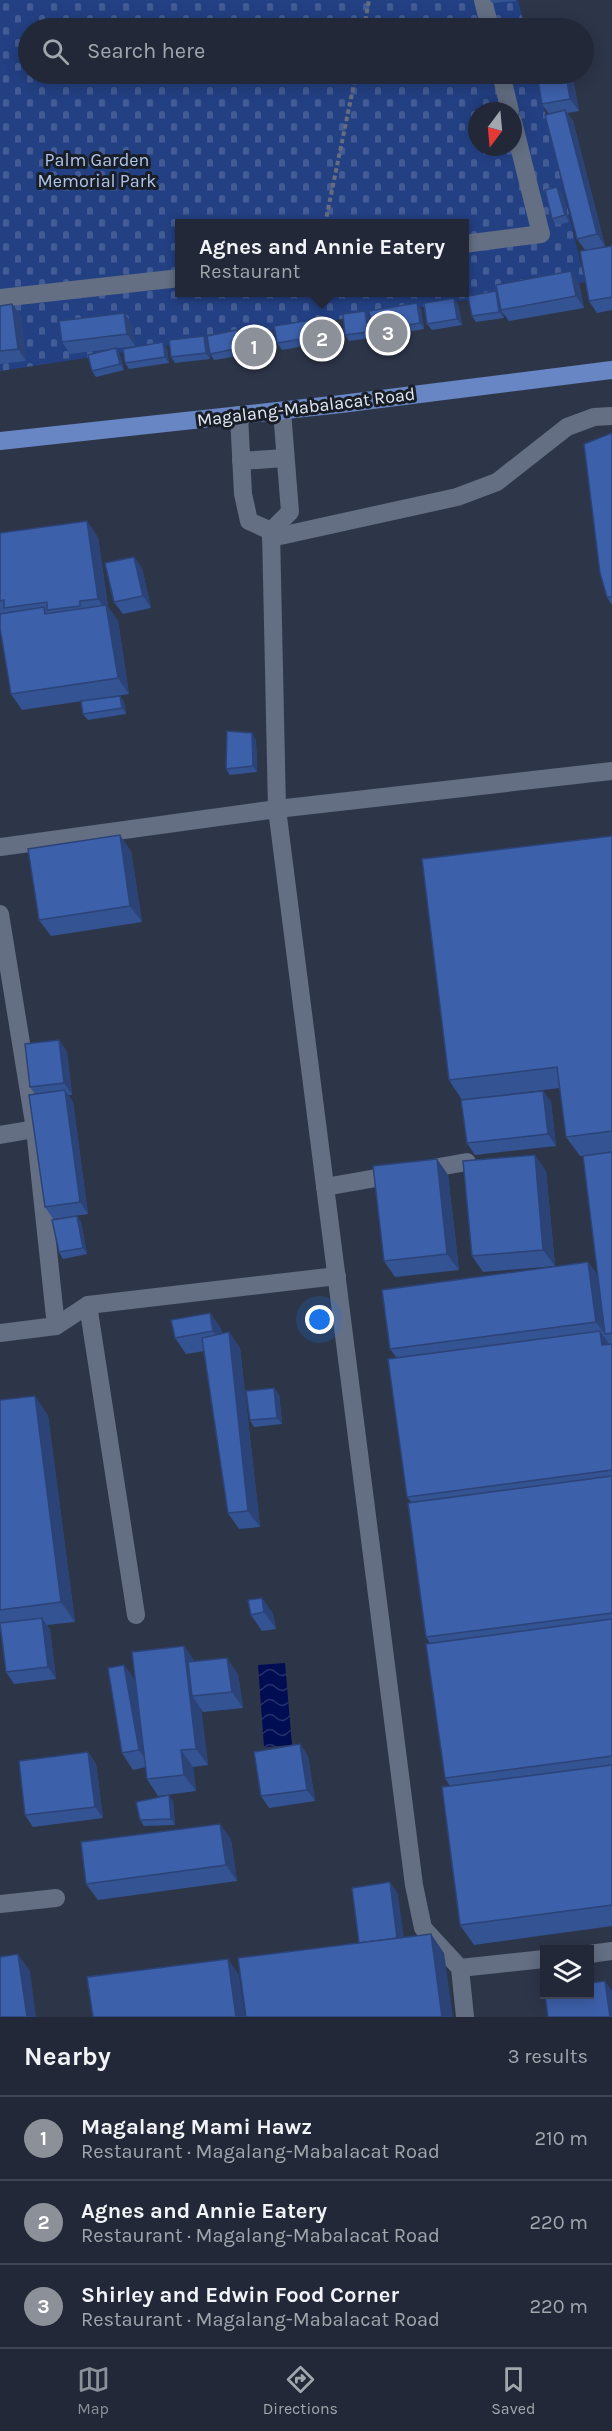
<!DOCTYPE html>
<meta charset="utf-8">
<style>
:root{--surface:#222837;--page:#2e3442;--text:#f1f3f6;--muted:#a2a6ad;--line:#3f4452;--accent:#8c9099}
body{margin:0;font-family:Karla,sans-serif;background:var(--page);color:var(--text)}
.controls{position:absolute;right:18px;bottom:18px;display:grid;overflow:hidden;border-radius:0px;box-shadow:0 3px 15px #0003}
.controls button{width:54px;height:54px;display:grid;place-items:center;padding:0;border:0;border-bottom:2px solid var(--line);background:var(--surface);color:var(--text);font:30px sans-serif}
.compass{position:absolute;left:468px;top:102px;width:54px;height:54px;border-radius:50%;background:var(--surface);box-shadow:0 3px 15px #0003;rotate:196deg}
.you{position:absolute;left:320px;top:1320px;width:21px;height:21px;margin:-15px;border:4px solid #fff;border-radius:50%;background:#1a73e8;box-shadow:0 0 0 9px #1a73e833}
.badge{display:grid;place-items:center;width:39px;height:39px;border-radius:50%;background:var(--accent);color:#fff;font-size:20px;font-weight:700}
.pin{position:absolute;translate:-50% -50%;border:3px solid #fff;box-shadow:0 2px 6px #0006}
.popup{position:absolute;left:175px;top:219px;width:294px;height:78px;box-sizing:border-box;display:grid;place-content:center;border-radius:0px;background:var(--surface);filter:drop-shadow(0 2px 4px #0005);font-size:20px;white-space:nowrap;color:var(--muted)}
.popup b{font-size:22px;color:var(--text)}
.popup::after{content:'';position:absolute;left:50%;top:100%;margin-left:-12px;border:12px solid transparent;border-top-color:var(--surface)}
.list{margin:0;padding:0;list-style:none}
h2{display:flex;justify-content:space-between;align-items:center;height:78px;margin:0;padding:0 24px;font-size:26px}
h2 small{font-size:20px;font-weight:400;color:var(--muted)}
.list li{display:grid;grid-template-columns:39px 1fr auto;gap:18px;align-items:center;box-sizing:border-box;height:84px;padding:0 24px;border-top:2px solid var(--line)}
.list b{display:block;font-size:22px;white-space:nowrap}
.list p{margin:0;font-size:20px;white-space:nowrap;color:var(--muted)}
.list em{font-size:20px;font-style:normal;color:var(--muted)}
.icon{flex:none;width:33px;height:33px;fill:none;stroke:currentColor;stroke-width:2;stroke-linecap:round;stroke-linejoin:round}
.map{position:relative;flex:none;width:612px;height:2017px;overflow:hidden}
.search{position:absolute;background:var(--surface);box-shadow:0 3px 15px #0003;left:18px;right:18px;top:18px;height:66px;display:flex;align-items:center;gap:15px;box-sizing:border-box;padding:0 21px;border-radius:33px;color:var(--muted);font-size:22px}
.sheet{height:330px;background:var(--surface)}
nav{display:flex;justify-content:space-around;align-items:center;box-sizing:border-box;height:84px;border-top:2px solid var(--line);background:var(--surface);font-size:16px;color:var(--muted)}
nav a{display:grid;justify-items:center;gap:3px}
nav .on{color:var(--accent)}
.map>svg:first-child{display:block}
.cemetery{fill:url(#cemetery-stones);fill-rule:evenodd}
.water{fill:url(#water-waves)}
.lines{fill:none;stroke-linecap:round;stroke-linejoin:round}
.path{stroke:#656d7e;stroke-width:4;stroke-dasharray:4.5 3;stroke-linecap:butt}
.minor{stroke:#646f84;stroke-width:18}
.major{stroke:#6886c4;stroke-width:18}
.wall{fill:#345392}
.shaded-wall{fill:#2b4377}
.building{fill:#3d60aa;stroke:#2b4377;stroke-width:1.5}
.labels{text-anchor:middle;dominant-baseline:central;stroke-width:6;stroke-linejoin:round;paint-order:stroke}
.park-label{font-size:18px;fill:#b0c5ed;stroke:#191e26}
.street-label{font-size:18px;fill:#e2e9f5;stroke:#191e26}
</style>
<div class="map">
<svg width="612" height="2017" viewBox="0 0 612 2017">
<defs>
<pattern id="cemetery-stones" width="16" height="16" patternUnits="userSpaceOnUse" patternTransform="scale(1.5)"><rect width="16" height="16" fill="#234083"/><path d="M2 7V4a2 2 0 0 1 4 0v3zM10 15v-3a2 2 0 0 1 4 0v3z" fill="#435c95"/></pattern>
<pattern id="water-waves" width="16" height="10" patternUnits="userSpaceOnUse" patternTransform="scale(1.5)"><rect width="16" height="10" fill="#000d53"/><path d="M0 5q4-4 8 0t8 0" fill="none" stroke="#25306c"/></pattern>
</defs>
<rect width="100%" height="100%" fill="#2d3649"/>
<path class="cemetery" d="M 0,0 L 518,0 L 525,28 L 28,28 L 28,74 L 536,74 L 585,282 L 0,371 ZM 477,111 L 513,111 L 513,147 L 477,147 ZM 180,224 L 464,224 L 464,292 L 180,292 Z"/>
<path class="water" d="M 285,1663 L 292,1745 L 264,1747 L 258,1665 Z"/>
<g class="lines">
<g class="path">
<path d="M 364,28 L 369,0"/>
<path d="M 325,224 L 356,74"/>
</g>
<g class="minor">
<path d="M 483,0 L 490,28"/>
<path d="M 501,74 L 510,111"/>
<path d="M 464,244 L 541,234 L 513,122"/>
<path d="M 0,298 L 180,278"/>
<path d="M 282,411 L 290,512 L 271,531 L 277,809 L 414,1885 L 423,1928 L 460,1968 L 465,2017"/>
<path d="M 239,415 L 243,494 L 249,521 L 271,531"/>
<path d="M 241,461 L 285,458"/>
<path d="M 271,538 L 457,497 L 497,482 L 567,427 L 594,417 L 612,416"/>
<path d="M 0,847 L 277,809 L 612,771"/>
<path d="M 0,914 L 35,1129 L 56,1326"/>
<path d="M 0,1135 L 35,1129"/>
<path d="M 325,1187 L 467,1162"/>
<path d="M 88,1305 L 136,1615"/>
<path d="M 0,1333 L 56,1326 L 88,1305 L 337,1276"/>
<path d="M 0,1904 L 56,1898"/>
<path d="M 590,1954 L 612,1951"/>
<path d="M 460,1968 L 544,1959"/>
</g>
<path class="major" d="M 0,441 L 341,404 L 612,370"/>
</g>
<g class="wall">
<path d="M 490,0 L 516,0 L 516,1 L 492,3 Z"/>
<path d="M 572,74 L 579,111 L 567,113 L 573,121 L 605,246 L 589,250 L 612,246 L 612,310 L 597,313 L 589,301 L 585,250 L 577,239 L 549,114 L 542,104 Z"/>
<path d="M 562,193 L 569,222 L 557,225 L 552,219 Z"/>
<path d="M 571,271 L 579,283 L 584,308 L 509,321 L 503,313 L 504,318 L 476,322 L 472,316 L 496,291 L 497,293 Z"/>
<path d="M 12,304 L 21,316 L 26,361 L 0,364 L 0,306 Z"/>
<path d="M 458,304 L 462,325 L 432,330 L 427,324 Z"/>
<path d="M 421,309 L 424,329 L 377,337 L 373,331 Z"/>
<path d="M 365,311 L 369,317 L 372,338 L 349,341 L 345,335 Z"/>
<path d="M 124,313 L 132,324 L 135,346 L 70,354 L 62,342 Z"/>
<path d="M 330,317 L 334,323 L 337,340 L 282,350 L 277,343 Z"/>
<path d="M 269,327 L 274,333 L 276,350 L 249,354 L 244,348 Z"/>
<path d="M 204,336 L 208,341 L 241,336 L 245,355 L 214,360 L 210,354 L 209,347 L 210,359 L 175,363 L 171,357 Z"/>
<path d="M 116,348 L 120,355 L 124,370 L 96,377 L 92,371 Z"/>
<path d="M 167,349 L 169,363 L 129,369 L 125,363 Z"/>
<path d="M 612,433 L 612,605 L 607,597 Z"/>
<path d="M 0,533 L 98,537 L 108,607 L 118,621 L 129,694 L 22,710 L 11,694 L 0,628 Z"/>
<path d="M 134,557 L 142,568 L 151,608 L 123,614 L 114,602 Z"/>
<path d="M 120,696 L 124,702 L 126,714 L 88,720 L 83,714 Z"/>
<path d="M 256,740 L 257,772 L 230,775 L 226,769 Z"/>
<path d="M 612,836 L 612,1926 L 474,1945 L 460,1925 L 450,1786 L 445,1778 L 430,1643 L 426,1637 L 412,1503 L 407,1497 L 397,1358 L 390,1349 L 588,1262 L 598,1276 L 583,1156 L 580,1156 L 566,1137 L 560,1088 L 462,1100 L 449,1080 Z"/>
<path d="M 131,851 L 142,922 L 51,936 L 39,920 Z"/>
<path d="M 59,1040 L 67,1052 L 72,1095 L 68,1095 L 73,1102 L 88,1214 L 53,1219 L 45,1207 L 35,1094 L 30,1087 Z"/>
<path d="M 543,1091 L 551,1102 L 556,1146 L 475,1155 L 467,1143 Z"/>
<path d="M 437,1159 L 448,1175 L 459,1270 L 395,1277 L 384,1261 Z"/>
<path d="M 546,1171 L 555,1266 L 483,1272 L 472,1256 Z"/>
<path d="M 77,1216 L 81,1222 L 87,1254 L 63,1259 L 59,1252 Z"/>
<path d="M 210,1313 L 221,1329 L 222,1334 L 229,1332 L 240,1348 L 260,1527 L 239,1529 L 228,1513 L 204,1351 L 186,1354 L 175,1338 Z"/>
<path d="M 279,1394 L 282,1424 L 254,1427 L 250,1420 Z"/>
<path d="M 35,1396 L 48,1416 L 75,1622 L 47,1625 L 50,1630 L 56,1679 L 14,1684 L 6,1672 L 1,1631 L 0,1631 L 0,1400 Z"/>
<path d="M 262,1598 L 273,1614 L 276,1629 L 262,1631 L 251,1615 Z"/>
<path d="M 184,1646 L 194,1661 L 238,1674 L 243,1708 L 203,1712 L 201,1709 L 208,1765 L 193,1767 L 196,1791 L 158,1796 L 147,1779 L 146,1767 L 133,1770 L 122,1753 L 135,1680 Z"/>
<path d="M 300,1744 L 308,1756 L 315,1801 L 269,1808 L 261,1796 Z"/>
<path d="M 88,1752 L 96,1764 L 103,1818 L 33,1827 L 25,1815 Z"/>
<path d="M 173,1801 L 175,1825 L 144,1826 L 140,1820 Z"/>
<path d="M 220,1824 L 231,1840 L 237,1881 L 98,1900 L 86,1884 Z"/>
</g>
<g class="shaded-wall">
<path d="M 566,74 L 572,74 L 579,111 L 570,99 Z"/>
<path d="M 565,110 L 573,121 L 605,246 L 597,234 Z"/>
<path d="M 557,187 L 562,193 L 569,222 L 565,215 Z"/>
<path d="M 571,271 L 579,283 L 584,308 L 576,296 Z"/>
<path d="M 496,291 L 500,297 L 501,310 L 503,313 L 504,318 L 499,312 Z"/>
<path d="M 454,298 L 458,304 L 462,325 L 457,319 Z"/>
<path d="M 417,303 L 421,309 L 424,329 L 420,323 Z"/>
<path d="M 12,304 L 21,316 L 26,361 L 18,349 Z"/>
<path d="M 365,311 L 369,317 L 372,338 L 368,332 Z"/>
<path d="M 124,313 L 132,324 L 135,346 L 127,334 Z"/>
<path d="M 330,317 L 334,323 L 337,340 L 333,334 Z"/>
<path d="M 269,327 L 274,333 L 276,350 L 272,344 Z"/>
<path d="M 237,330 L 241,336 L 245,355 L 240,348 Z"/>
<path d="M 204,336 L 208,342 L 210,359 L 206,353 Z"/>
<path d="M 163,342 L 167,349 L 169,363 L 165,357 Z"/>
<path d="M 116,348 L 120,355 L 124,370 L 120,364 Z"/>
<path d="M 87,521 L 98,537 L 108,607 L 118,621 L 129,694 L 118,678 L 108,613 L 98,599 Z"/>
<path d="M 134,557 L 142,568 L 151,608 L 143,596 Z"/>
<path d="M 120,696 L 124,702 L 126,714 L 122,708 Z"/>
<path d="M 252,733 L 256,740 L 257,772 L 253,766 Z"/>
<path d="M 120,835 L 131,851 L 142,922 L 130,906 Z"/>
<path d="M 59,1040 L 67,1052 L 72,1095 L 64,1083 Z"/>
<path d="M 65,1090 L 73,1102 L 88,1214 L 80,1202 Z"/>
<path d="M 543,1091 L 551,1102 L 556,1146 L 548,1134 Z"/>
<path d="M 535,1155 L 546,1171 L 555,1266 L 543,1250 Z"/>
<path d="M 437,1159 L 448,1175 L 459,1270 L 447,1254 Z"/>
<path d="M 77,1216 L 81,1222 L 87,1254 L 83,1248 Z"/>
<path d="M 588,1262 L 602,1282 L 605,1334 L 596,1322 Z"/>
<path d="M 210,1313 L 221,1329 L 225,1347 L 213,1331 Z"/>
<path d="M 600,1331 L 612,1348 L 602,1345 Z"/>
<path d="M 229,1332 L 240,1348 L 260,1527 L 248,1511 Z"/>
<path d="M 274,1388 L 279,1394 L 282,1424 L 277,1418 Z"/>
<path d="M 35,1396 L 48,1416 L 75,1622 L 61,1602 Z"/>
<path d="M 262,1598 L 273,1614 L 276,1629 L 264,1612 Z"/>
<path d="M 42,1618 L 50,1630 L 56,1679 L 48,1667 Z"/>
<path d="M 184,1646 L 195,1662 L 192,1696 L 201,1709 L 208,1765 L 196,1749 Z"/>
<path d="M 227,1658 L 238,1674 L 243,1708 L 232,1692 Z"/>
<path d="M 124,1665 L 136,1681 L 150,1766 L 139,1750 Z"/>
<path d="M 300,1744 L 308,1756 L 315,1801 L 307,1790 Z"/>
<path d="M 181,1750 L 193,1767 L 196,1791 L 184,1775 Z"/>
<path d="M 88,1752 L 96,1764 L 103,1818 L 95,1807 Z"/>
<path d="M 169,1795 L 173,1801 L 175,1825 L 171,1819 Z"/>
<path d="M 220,1824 L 231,1840 L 237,1881 L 226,1865 Z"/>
<path d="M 390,1882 L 398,1894 L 406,1953 L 398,1941 Z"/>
<path d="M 431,1934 L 444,1953 L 453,2017 L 442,2017 Z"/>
<path d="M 18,1954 L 30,1971 L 36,2017 L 27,2017 Z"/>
<path d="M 228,1959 L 239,1975 L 245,2017 L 236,2017 Z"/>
<path d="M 605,1981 L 612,1991 L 612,2017 L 610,2017 Z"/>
</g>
<g class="building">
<path d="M 537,74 L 566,74 L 570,99 L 542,104 Z"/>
<path d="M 565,110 L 597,234 L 577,239 L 545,115 Z"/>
<path d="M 557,187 L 565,215 L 552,219 L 545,190 Z"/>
<path d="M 612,246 L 612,297 L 589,301 L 580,251 Z"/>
<path d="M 571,271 L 576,296 L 501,310 L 496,285 Z"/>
<path d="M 496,291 L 499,312 L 472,316 L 468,296 Z"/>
<path d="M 454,298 L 457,319 L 427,324 L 424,303 Z"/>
<path d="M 417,303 L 420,323 L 373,331 L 369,311 Z"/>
<path d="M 12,304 L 18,349 L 0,351 L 0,306 Z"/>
<path d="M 365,311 L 368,332 L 345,335 L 343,314 Z"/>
<path d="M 124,313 L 127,334 L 62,342 L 59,321 Z"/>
<path d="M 330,317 L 333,334 L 277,343 L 274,326 Z"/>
<path d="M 269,327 L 272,344 L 244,348 L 242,331 Z"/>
<path d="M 237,330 L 240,348 L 210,354 L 207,336 Z"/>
<path d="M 204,336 L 206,353 L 171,357 L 169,340 Z"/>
<path d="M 163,342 L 165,357 L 125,363 L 123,349 Z"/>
<path d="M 116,348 L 120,364 L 92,371 L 88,355 Z"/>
<path d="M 612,433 L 612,597 L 607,597 L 600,573 L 584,444 Z"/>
<path d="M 87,521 L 98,599 L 80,601 L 80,606 L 47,610 L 47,602 L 4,608 L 4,600 L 0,601 L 0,533 Z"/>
<path d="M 134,557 L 143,596 L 114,602 L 105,563 Z"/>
<path d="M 106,605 L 118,678 L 11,694 L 0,628 L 0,614 L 44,607 L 45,614 Z"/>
<path d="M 120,696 L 122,708 L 83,714 L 81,701 Z"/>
<path d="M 227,731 L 252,733 L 253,766 L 226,769 Z"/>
<path d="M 120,835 L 130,906 L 39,920 L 28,849 Z"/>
<path d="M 612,836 L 612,1131 L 566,1137 L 557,1067 L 449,1080 L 422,859 Z"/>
<path d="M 59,1040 L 64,1083 L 30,1087 L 25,1044 Z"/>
<path d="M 65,1090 L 80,1202 L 45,1207 L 29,1095 Z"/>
<path d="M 543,1091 L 548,1134 L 467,1143 L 461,1100 Z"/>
<path d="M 612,1152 L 612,1333 L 605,1334 L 583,1156 Z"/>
<path d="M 535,1155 L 543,1250 L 472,1256 L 463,1161 Z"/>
<path d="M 437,1159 L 447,1254 L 384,1261 L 373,1166 Z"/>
<path d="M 77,1216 L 83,1248 L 59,1252 L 52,1220 Z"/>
<path d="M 588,1262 L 596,1322 L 390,1349 L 382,1290 Z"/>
<path d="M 210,1313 L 213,1331 L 175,1338 L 171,1320 Z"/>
<path d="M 600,1331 L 602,1345 L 612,1344 L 612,1470 L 407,1497 L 388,1359 Z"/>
<path d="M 229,1332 L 248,1511 L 228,1513 L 202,1338 Z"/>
<path d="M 274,1388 L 277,1418 L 250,1420 L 246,1391 Z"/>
<path d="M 35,1396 L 61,1602 L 0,1610 L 0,1400 Z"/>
<path d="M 612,1476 L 612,1613 L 426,1637 L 408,1503 Z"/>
<path d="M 262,1598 L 264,1612 L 251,1615 L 248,1600 Z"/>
<path d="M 42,1618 L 48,1667 L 6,1672 L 0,1623 Z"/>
<path d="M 612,1619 L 612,1756 L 445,1778 L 426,1644 Z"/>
<path d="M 184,1646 L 196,1749 L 181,1750 L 184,1775 L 147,1779 L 132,1652 Z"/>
<path d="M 227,1658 L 232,1692 L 192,1696 L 188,1662 Z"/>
<path d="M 124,1665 L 139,1750 L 122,1753 L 108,1668 Z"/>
<path d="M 300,1744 L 307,1790 L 261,1796 L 254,1752 Z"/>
<path d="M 88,1752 L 95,1807 L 25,1815 L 19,1761 Z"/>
<path d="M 612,1765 L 612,1905 L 460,1925 L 442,1787 Z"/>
<path d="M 169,1795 L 171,1819 L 140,1820 L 136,1802 Z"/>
<path d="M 220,1824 L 226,1865 L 86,1884 L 81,1842 Z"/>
<path d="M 390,1882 L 397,1938 L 359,1943 L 352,1888 Z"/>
<path d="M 431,1934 L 442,2017 L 246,2017 L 238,1958 Z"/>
<path d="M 18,1954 L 27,2017 L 0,2017 L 0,1957 Z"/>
<path d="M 228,1959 L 236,2017 L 93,2017 L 87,1977 Z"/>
<path d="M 605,1981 L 610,2017 L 548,2017 L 545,1995 L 590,1995 L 590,1983 Z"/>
</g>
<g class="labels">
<g class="park-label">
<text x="97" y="160">Palm Garden<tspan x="97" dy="21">Memorial Park</tspan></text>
</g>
<g class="street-label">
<text transform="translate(306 407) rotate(-7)">Magalang-Mabalacat Road</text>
</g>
</g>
</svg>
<div class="controls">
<button><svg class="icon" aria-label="layers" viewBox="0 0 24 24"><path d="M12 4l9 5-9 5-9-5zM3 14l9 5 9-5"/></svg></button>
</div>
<svg class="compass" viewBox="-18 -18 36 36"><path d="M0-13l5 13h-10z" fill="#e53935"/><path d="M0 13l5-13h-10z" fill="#a2a6ad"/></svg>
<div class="you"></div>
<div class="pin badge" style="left:254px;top:347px">1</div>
<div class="pin badge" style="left:322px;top:339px">2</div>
<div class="popup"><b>Agnes and Annie Eatery</b>Restaurant</div>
<div class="pin badge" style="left:388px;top:333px">3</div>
<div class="search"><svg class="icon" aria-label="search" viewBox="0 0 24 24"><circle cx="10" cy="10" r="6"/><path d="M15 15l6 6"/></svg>Search here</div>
</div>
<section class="sheet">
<h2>Nearby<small>3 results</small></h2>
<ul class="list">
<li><span class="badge">1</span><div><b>Magalang Mami Hawz</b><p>Restaurant · Magalang-Mabalacat Road</p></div><em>210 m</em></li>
<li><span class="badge">2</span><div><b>Agnes and Annie Eatery</b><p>Restaurant · Magalang-Mabalacat Road</p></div><em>220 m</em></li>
<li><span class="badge">3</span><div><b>Shirley and Edwin Food Corner</b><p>Restaurant · Magalang-Mabalacat Road</p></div><em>220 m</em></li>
</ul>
</section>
<nav>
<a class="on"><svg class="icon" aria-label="map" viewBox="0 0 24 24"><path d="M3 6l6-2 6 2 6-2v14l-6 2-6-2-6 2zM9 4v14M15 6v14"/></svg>Map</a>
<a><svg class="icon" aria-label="directions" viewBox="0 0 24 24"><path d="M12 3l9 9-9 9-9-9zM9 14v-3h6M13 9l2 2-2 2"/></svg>Directions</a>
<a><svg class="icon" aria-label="saved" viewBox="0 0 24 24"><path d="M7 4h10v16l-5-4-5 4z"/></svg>Saved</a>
</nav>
